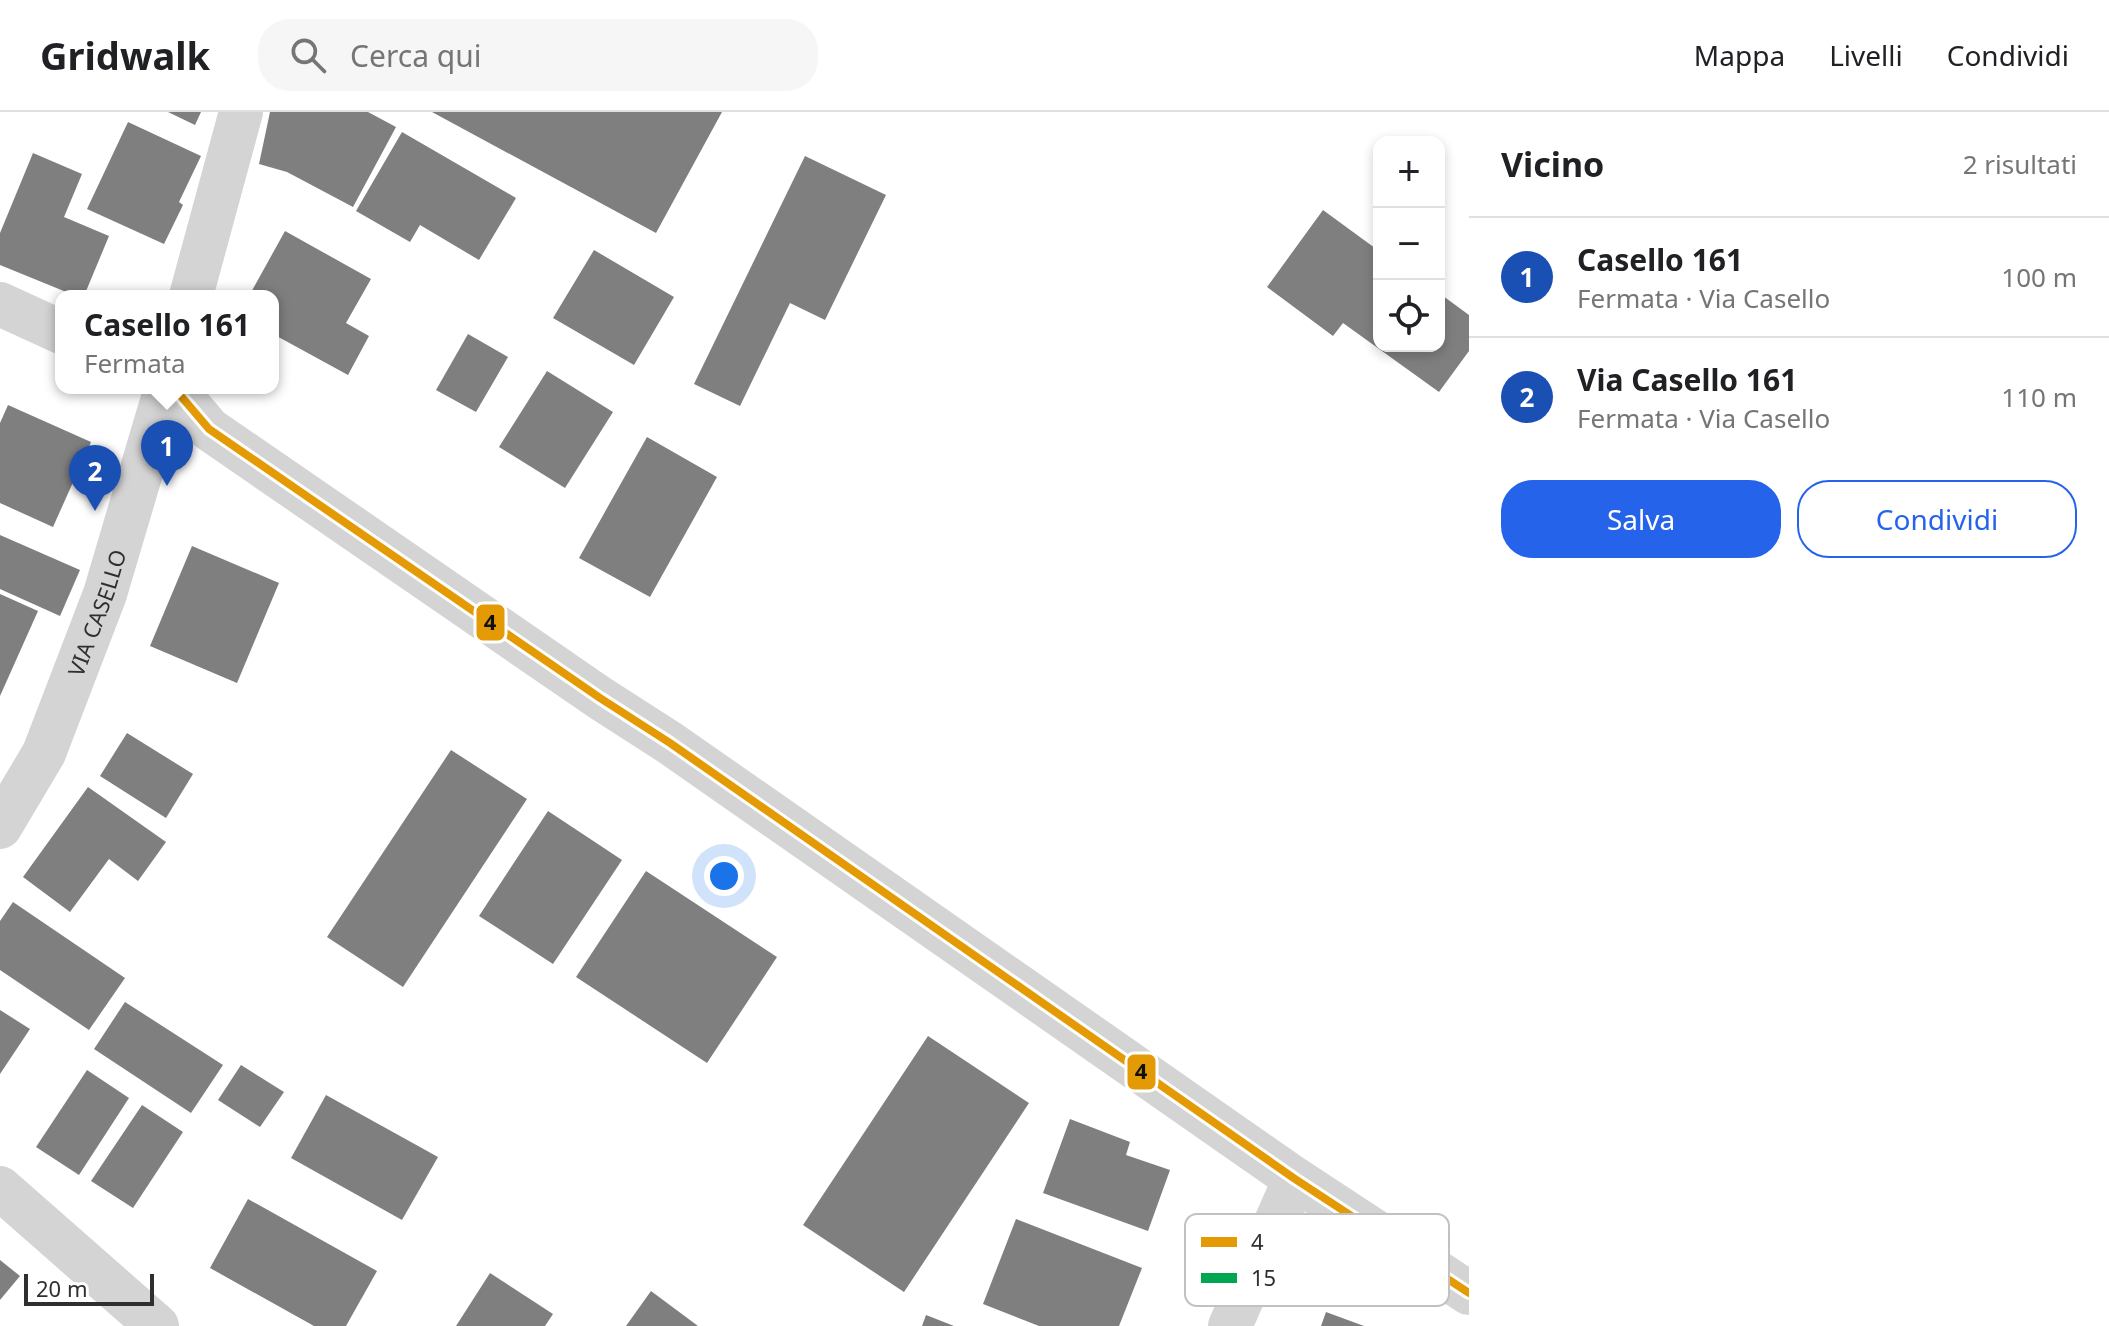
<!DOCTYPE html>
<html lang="it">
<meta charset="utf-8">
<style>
:root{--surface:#fff;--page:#f6f6f6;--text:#202124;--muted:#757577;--line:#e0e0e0;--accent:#2563eb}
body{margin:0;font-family:"Noto Sans",sans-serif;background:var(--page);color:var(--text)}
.controls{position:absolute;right:24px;top:24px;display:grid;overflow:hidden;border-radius:16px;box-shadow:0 4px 12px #0003}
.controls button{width:72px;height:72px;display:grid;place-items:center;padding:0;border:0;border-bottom:2px solid var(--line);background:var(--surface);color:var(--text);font:40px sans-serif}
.scale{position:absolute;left:24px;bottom:20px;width:130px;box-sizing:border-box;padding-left:8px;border:4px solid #2f2f2f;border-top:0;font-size:22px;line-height:28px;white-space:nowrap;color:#2f2f2f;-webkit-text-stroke:6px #fff;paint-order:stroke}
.you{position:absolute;left:724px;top:764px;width:28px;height:28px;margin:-20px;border:6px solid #fff;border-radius:50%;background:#1a73e8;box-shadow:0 0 0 12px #1a73e833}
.badge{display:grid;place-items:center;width:52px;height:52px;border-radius:50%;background:var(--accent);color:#fff;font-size:26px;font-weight:700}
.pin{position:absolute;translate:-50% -66px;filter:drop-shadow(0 2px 4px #0008)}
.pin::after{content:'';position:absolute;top:42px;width:28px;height:24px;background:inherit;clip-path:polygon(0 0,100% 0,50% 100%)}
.popup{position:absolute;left:55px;top:178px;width:224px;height:104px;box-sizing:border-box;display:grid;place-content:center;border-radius:16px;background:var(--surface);filter:drop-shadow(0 2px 6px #0005);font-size:26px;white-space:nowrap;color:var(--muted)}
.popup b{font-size:30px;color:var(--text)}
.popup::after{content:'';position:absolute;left:50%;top:100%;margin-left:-16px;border:16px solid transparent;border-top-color:var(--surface)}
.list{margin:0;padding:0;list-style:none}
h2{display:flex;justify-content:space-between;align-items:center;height:104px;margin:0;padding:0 32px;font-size:34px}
h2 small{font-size:26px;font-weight:400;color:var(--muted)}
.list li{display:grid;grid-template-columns:52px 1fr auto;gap:24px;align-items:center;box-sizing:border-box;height:120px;padding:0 32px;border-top:2px solid var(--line)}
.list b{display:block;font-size:30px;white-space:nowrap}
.list p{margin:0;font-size:26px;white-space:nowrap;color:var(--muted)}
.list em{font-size:26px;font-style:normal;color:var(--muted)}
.actions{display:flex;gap:16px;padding:24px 32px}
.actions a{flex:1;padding:18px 0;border:2px solid var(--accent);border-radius:32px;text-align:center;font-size:28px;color:var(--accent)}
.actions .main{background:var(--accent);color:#fff}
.icon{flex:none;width:44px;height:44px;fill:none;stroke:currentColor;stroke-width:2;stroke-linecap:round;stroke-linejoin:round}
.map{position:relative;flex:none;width:1469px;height:1214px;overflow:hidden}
header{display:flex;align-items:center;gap:48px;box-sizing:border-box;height:112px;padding:0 40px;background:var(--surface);border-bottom:2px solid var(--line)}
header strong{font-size:38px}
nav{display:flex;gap:44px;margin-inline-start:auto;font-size:28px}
.search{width:560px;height:72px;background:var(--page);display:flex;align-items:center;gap:20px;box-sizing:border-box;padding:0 28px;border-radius:32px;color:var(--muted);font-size:30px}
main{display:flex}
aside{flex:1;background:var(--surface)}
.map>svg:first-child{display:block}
.building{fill:#7f7f7f}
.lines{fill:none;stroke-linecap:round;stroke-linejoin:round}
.minor{stroke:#d4d4d4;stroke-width:44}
.bus-1-casing{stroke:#fff;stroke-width:14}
.bus-1{stroke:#e39a05;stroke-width:8}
.labels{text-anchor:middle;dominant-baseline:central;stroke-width:8;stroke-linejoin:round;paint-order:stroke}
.street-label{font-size:22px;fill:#2f2f2f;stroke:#fff}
.key{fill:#fff;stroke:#c1c1c1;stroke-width:2}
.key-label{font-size:22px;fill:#2f2f2f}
.line-badge{stroke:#fff;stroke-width:3}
.pale-badge-label{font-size:22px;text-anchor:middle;font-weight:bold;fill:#111}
</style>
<header>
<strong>Gridwalk</strong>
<div class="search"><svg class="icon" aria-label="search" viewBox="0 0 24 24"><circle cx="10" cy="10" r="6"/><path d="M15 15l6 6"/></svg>Cerca qui</div>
<nav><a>Mappa</a><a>Livelli</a><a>Condividi</a></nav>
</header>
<main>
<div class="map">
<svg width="1469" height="1214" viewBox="0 0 1469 1214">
<rect width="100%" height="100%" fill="#fff"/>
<g class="building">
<path d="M 168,0 L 201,0 L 195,13 Z"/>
<path d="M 270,0 L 368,0 L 396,15 L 353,95 L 287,60 L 259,52 Z"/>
<path d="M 432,0 L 722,0 L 656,121 Z"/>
<path d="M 128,10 L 201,44 L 179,90 L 183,93 L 164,132 L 87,97 Z"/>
<path d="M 402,20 L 516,86 L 479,148 L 420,113 L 410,130 L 356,99 Z"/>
<path d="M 33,41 L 82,62 L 64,105 L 109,124 L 84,184 L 76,184 L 0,153 L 0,121 Z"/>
<path d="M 805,44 L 886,83 L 825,208 L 790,191 L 740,294 L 694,272 Z"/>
<path d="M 1323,98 L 1379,139 L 1379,234 L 1439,234 L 1439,181 L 1469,203 L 1469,239 L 1439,280 L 1343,211 L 1333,224 L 1267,175 Z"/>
<path d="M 285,119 L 371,167 L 346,211 L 369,224 L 348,263 L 273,222 L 273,184 L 249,184 Z"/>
<path d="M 594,138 L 674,185 L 634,253 L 553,206 Z"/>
<path d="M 468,222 L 508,245 L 476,300 L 436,278 Z"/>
<path d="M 547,259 L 613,300 L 565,376 L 499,335 Z"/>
<path d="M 8,293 L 91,330 L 53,415 L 0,391 L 0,311 Z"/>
<path d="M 647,325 L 717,365 L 650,485 L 579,446 Z"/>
<path d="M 0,423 L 80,458 L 60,504 L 0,477 Z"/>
<path d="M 192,434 L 279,471 L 237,571 L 150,534 Z"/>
<path d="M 0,482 L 38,499 L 0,584 Z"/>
<path d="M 127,621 L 193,662 L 166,706 L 100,664 Z"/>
<path d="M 451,638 L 527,687 L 403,875 L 327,825 Z"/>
<path d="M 88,675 L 166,730 L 138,769 L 109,747 L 70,800 L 23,765 Z"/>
<path d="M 548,699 L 622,748 L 553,852 L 479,804 Z"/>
<path d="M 646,759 L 777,845 L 707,951 L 576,865 Z"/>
<path d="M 13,790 L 125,866 L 89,918 L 0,858 L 0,809 Z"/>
<path d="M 125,890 L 223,953 L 191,1001 L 94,937 Z"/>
<path d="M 0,898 L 30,917 L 0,962 Z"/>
<path d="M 928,924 L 1029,991 L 904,1180 L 803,1113 Z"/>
<path d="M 241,953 L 284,980 L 260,1015 L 218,988 Z"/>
<path d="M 87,958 L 129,986 L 79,1063 L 36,1035 Z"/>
<path d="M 326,983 L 438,1045 L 402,1108 L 291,1046 Z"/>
<path d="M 142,993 L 183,1020 L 133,1096 L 91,1069 Z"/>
<path d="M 1070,1007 L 1130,1030 L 1126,1043 L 1170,1058 L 1148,1119 L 1043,1081 Z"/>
<path d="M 248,1087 L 377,1159 L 346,1214 L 314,1214 L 210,1156 Z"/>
<path d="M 1016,1107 L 1142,1156 L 1119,1214 L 1039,1214 L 983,1192 Z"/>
<path d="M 0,1148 L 20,1164 L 0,1188 Z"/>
<path d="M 490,1161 L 553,1202 L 545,1214 L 456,1214 Z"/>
<path d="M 651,1179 L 698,1214 L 626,1214 Z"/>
<path d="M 1326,1200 L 1364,1214 L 1321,1214 Z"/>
<path d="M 926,1203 L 954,1214 L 922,1214 Z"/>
</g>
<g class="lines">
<g class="minor">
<path d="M 191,184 L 241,0"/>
<path d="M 0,192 L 61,220"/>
<path d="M 174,276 L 209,317 L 600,586 L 670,631 L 1295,1067 L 1469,1181"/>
<path id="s1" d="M 0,715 L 44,641 L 105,482 L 166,276"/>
<path d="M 0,1076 L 157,1214"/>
<path d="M 1230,1214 L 1295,1067"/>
</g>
<g class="bus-1-casing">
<path id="bus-1" d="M 174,276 L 209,317 L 600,586 L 670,631 L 1295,1067 L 1469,1181"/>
</g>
<use href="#bus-1" class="bus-1"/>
</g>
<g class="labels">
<g class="street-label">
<text stroke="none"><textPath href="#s1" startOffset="236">VIA CASELLO</textPath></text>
</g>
</g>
<rect x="1185" y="1102" width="264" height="92" rx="12" class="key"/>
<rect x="1201" y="1125" width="36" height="10" fill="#e39a05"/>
<rect x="1201" y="1161" width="36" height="10" fill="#00a651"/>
<g class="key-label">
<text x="1251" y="1138">4</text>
<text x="1251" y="1174">15</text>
</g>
<g class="line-badge">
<rect x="475" y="491" width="31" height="39" rx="8" fill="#e39a05"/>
<rect x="1126" y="941" width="31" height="38" rx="8" fill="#e39a05"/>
</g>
<g class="pale-badge-label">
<text x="490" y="518">4</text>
<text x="1141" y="967">4</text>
</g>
</svg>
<div class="controls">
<button>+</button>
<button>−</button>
<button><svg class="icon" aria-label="locate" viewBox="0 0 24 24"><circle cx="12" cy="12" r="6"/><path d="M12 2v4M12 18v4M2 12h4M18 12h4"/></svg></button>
</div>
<div class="scale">20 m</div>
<div class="you"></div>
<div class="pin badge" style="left:167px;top:374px;background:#1a4fb4">1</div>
<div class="popup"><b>Casello 161</b>Fermata</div>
<div class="pin badge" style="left:95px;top:399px;background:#1a4fb4">2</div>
</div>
<aside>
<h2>Vicino<small>2 risultati</small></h2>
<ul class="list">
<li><span class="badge" style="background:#1a4fb4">1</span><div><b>Casello 161</b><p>Fermata · Via Casello</p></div><em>100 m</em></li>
<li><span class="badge" style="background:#1a4fb4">2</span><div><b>Via Casello 161</b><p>Fermata · Via Casello</p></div><em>110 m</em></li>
</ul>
<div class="actions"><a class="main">Salva</a><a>Condividi</a></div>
</aside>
</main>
